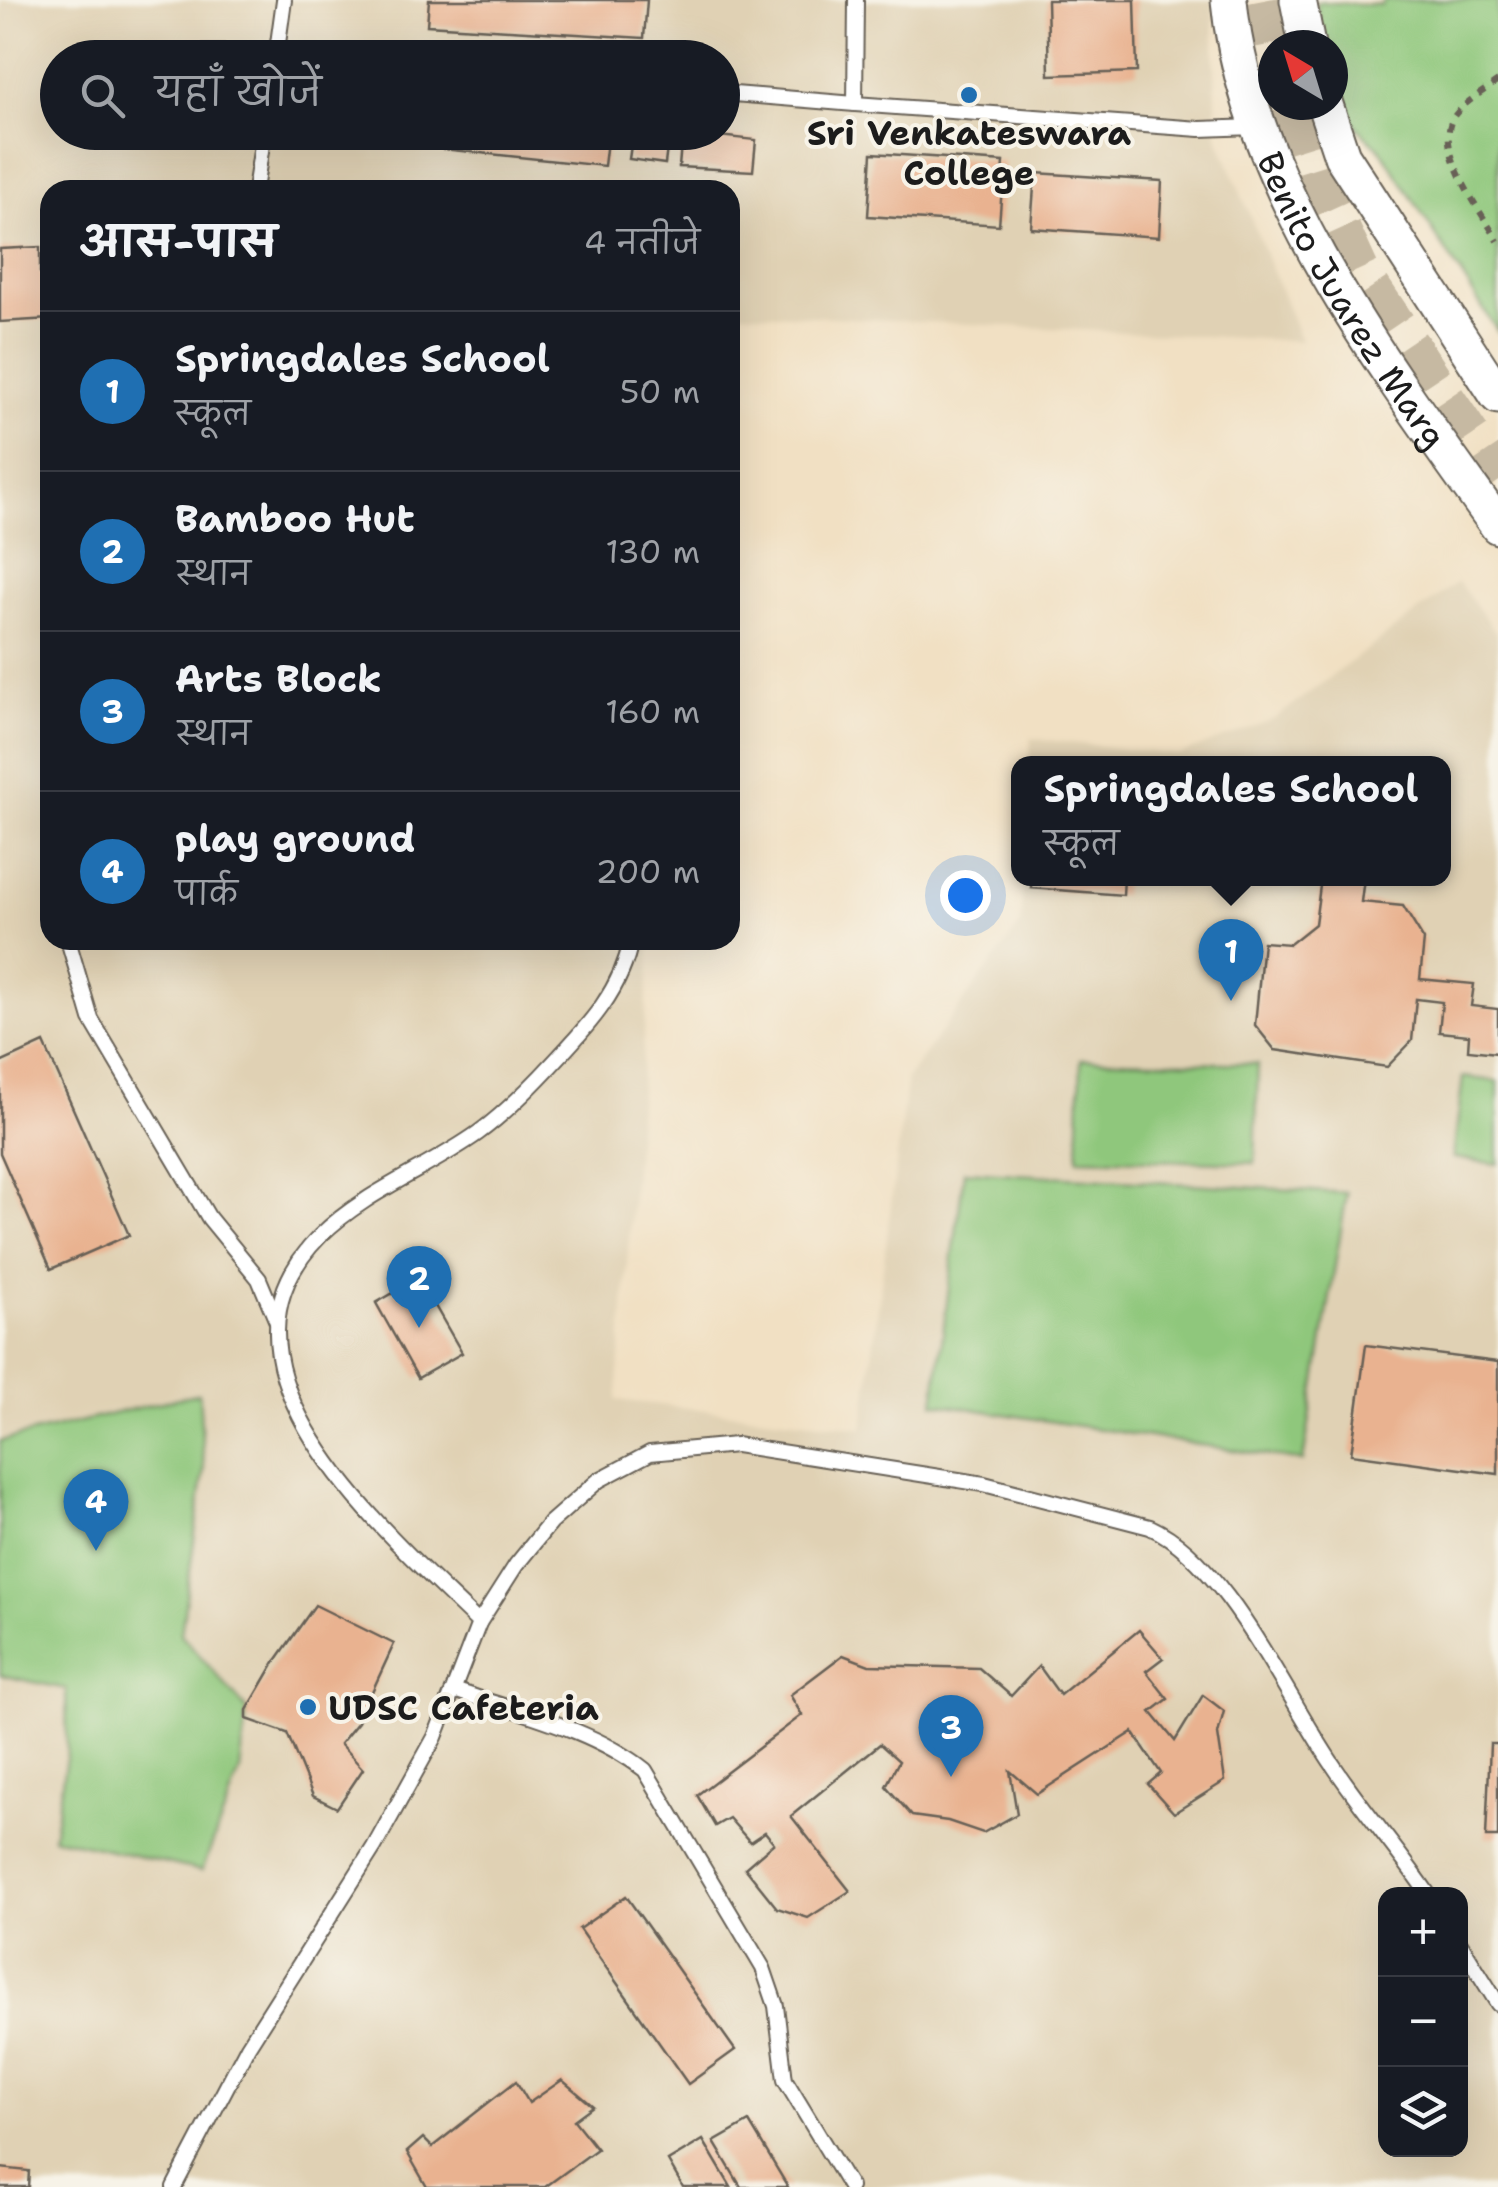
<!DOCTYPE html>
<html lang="hi">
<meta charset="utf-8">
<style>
:root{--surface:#171b24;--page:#242831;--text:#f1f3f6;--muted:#9ea1a6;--line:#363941;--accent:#1f6fb2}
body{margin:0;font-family:"Shantell Sans","Playpen Sans Deva",sans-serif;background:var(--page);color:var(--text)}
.controls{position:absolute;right:30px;bottom:30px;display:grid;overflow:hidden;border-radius:20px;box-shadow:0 10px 40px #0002}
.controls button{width:90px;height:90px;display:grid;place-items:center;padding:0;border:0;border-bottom:2px solid var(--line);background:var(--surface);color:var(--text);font:50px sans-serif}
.compass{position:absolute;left:1258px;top:30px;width:90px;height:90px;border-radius:50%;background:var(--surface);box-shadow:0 10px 40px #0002;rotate:322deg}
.you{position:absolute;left:965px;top:895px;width:35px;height:35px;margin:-25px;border:8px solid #fff;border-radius:50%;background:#1a73e8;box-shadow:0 0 0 15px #1a73e833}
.badge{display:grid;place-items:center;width:65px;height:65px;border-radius:50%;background:var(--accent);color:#fff;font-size:32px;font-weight:700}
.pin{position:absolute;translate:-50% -82px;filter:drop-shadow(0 2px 5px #0008)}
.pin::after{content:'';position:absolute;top:52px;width:35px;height:30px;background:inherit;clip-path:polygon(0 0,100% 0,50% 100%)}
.popup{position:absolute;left:1011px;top:756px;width:440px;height:130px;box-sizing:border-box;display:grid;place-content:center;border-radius:20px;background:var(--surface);filter:drop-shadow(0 2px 8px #0005);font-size:32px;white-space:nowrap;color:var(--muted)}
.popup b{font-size:38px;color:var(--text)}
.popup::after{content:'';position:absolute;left:50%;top:100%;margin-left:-20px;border:20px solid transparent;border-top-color:var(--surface)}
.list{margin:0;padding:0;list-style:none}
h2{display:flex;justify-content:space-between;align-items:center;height:130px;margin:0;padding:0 40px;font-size:42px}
h2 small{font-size:32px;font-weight:400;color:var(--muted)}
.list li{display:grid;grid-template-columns:65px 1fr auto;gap:30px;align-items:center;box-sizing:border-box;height:160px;padding:0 40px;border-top:2px solid var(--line)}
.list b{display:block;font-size:38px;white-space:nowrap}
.list p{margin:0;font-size:32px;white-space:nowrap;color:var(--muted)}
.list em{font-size:32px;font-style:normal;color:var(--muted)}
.icon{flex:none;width:55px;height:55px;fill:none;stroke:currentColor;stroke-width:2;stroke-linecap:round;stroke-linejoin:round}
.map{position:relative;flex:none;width:1498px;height:2187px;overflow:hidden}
.search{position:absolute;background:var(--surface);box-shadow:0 10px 40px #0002;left:40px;top:40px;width:700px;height:110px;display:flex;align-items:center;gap:25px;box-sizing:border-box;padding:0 35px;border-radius:55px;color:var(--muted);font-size:38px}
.panel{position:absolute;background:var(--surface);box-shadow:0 10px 40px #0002;left:40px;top:180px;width:700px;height:770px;border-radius:30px}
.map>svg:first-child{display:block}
.built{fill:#e0d1b4;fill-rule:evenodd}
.green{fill:#8fc77b;stroke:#56724c;stroke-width:2.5}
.building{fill:#e9b290}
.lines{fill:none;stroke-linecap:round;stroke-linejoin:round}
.primary-tunnel{stroke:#c6b9a2;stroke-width:45;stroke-dasharray:45 22;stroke-linecap:butt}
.service-casing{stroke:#676156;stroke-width:18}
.tertiary-casing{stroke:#676156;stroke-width:39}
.path{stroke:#676156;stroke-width:6;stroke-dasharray:8 8;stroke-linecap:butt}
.service{stroke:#fff;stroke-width:14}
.tertiary{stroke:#fff;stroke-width:35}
.poi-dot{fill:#1f6fb2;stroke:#f7f3e8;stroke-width:4}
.labels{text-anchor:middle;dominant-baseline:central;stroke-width:8;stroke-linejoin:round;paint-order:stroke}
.poi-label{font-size:35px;font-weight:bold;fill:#1c1c1c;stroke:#f7f3e8}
.street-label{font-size:35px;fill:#1c1c1c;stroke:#f7f3e8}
</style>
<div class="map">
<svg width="1498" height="2187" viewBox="0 0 1498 2187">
<rect width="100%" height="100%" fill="#f7f3e8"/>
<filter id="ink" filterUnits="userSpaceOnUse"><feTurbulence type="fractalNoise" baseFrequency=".01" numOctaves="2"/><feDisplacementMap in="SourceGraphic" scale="20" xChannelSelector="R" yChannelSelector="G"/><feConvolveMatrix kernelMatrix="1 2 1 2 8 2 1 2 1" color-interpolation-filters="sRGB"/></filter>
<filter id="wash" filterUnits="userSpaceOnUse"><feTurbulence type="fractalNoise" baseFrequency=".0048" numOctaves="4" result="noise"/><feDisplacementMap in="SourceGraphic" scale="40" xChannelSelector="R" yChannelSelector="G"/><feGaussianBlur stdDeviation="2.25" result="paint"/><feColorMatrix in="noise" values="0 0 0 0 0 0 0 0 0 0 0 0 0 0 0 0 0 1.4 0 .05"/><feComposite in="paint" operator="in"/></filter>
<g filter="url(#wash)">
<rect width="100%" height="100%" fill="#f1e0c3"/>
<path class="built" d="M 0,0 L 1213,0 L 1217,135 L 1301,341 L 730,312 L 730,190 L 50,190 L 50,940 L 651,940 L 617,1400 L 863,1428 L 907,1078 L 1021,924 L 1023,879 L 1444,878 L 1444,764 L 1029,763 L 1031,738 L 1179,755 L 1274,719 L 1458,582 L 1498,635 L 1498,2187 L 0,2187 ZM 58,58 L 722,58 L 722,132 L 58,132 ZM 1386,1894 L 1460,1894 L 1460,2150 L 1386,2150 Z"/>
<g class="green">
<path d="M 1383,0 L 1498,0 L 1498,332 L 1381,150 C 1341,116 1333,96 1333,45 L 1323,45 L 1316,2 L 1382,5 Z"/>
<path d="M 1081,1059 L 1258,1064 L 1255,1163 L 1078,1158 Z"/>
<path d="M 1463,1077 L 1498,1081 L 1498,1164 L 1453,1158 Z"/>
<path d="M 964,1171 L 1347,1193 L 1303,1461 L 934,1403 Z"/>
<path d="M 199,1393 L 204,1469 L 181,1634 L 247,1710 L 240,1771 L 202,1871 L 53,1837 L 67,1752 L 66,1689 L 0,1675 L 0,1441 Z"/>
</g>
<g id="blocks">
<g class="building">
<path d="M 429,0 L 647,0 L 644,38 L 427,25 Z"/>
<path d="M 1047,0 L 1135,0 L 1137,72 L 1049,75 Z"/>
<rect x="76" y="43" width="34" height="15"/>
<path d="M 149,45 L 236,45 L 235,58 L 149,58 Z"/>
<path d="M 405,132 L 608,132 L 604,166 L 403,145 Z"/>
<path d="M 633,132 L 669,132 L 665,164 L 629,159 Z"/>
<path d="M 682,132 L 756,140 L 753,171 L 679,167 Z"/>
<path d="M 872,153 L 1004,162 L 999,225 L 868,216 Z"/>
<path d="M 1035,173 L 1162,181 L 1159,237 L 1031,228 Z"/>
<path d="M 40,247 L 40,272 L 50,271 L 50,319 L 0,322 L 0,249 Z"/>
<path d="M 1031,878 L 1124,878 L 1123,895 L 1031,888 Z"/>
<path d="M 1321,878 L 1364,878 L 1361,902 L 1403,906 L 1424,940 L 1420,979 L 1474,984 L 1471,1006 L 1498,1009 L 1498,1053 L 1468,1050 L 1469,1035 L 1439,1032 L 1442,1002 L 1416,999 L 1412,1041 L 1387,1067 L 1275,1050 L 1255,1025 L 1263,942 L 1290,944 L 1315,924 Z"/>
<path d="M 44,1043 L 129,1235 L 51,1269 L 0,1153 L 0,1063 Z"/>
<path d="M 419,1278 L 462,1353 L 418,1378 L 376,1303 Z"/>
<path d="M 1366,1345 L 1498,1362 L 1498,1474 L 1351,1454 Z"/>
<path d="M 315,1605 L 394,1644 L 358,1722 L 340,1744 L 363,1769 L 337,1808 L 313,1796 L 287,1733 L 247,1719 L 247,1710 L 275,1662 Z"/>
<path d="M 1139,1630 L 1163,1658 L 1146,1671 L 1168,1699 L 1151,1712 L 1175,1741 L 1203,1695 L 1224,1711 L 1218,1734 L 1225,1781 L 1174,1813 L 1148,1784 L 1161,1773 L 1133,1732 L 1037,1794 L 1010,1771 L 1017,1814 L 983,1833 L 948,1821 L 912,1816 L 886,1786 L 899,1761 L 880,1744 L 791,1816 L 850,1891 L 808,1918 L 777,1908 L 745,1868 L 774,1843 L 765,1832 L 750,1842 L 729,1818 L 715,1826 L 697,1795 L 802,1715 L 790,1695 L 843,1655 L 869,1665 L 979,1668 L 1011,1696 L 1039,1666 L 1060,1695 Z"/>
<path d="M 1490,1744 L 1498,1744 L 1498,1837 L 1486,1837 Z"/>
<path d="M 626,1896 L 735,2050 L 688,2084 L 579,1929 Z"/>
<path d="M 562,2080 L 593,2106 L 574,2120 L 597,2149 L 545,2187 L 427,2187 L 407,2152 L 423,2138 L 432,2147 L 516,2081 L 529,2103 Z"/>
<path d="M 749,2122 L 788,2187 L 741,2187 L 714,2142 Z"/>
<path d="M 703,2140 L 731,2187 L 683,2187 L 668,2161 Z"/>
<path d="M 0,2168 L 29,2171 L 28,2187 L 0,2187 Z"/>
</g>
</g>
</g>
<g filter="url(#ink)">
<use href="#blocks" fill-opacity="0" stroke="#676156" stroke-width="2.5"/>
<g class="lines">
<g class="primary-tunnel">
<path d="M 1264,0 L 1273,47"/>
<path d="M 1291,105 L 1312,173 L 1357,272 L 1498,482"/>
</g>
<g class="service-casing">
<g id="service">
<path d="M 856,0 L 855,104 L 1200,129 L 1255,127"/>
<path d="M 276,58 L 284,0"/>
<path d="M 722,93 L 855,104"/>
<path d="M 255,190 L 264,132"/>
<path d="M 68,940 L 91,1019 L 209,1218 L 259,1279 L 277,1322"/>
<path d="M 479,1623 C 391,1537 189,1367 320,1236 C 364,1192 428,1169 478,1133 C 506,1113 533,1085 556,1060 C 589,1025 622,989 631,940"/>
<path d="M 454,1690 C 517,1712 591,1728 645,1770 L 763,1968 L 776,2006 L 785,2080 L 850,2187"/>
<path d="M 1460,1943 L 1498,2004"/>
<path d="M 174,2187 L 248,2046 L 374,1847 L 435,1737 L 479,1623 L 516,1565 L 550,1523 L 599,1480 L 650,1453 L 736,1445 L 984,1484 L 1150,1527 C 1226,1561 1285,1695 1333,1765 C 1363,1810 1398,1850 1428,1894"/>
</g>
</g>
<g class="tertiary-casing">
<g id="tertiary">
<path id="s1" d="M 1229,0 C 1246,187 1391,376 1498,526"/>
<path d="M 1298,0 L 1307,45"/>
<path d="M 1325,105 L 1342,156 L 1498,396"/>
</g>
</g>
<path class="path" d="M 1498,81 C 1484,91 1466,101 1455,115 C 1431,146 1481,211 1498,241"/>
<use href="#service" class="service"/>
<use href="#tertiary" class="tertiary"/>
</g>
</g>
<g class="poi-dot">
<circle cx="969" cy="95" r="10"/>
<circle cx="308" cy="1707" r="10"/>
</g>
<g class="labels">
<g class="poi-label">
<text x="969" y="132">Sri Venkateswara<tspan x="969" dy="40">College</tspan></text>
<text x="328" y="1707" text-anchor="start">UDSC Cafeteria</text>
</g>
<g class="street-label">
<text stroke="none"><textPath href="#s1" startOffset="328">Benito Juarez Marg</textPath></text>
</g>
</g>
</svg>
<div class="controls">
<button>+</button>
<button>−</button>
<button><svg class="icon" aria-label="layers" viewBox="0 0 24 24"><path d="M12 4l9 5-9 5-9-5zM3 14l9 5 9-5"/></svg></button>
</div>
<svg class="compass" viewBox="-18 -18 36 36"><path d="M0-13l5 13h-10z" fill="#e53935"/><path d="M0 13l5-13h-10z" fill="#9ea1a6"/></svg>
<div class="you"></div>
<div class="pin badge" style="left:1231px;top:1001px">1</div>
<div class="popup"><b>Springdales School</b>स्कूल</div>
<div class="pin badge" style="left:419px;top:1328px">2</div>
<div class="pin badge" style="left:951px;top:1777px">3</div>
<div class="pin badge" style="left:96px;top:1551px">4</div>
<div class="search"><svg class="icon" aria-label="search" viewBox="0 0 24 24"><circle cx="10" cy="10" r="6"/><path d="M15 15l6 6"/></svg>यहाँ खोजें</div>
<section class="panel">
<h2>आस-पास<small>4 नतीजे</small></h2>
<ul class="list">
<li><span class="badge">1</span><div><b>Springdales School</b><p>स्कूल</p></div><em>50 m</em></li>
<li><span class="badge">2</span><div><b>Bamboo Hut</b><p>स्थान</p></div><em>130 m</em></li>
<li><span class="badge">3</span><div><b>Arts Block</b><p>स्थान</p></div><em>160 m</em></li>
<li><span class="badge">4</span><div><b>play ground</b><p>पार्क</p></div><em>200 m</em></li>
</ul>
</section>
</div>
